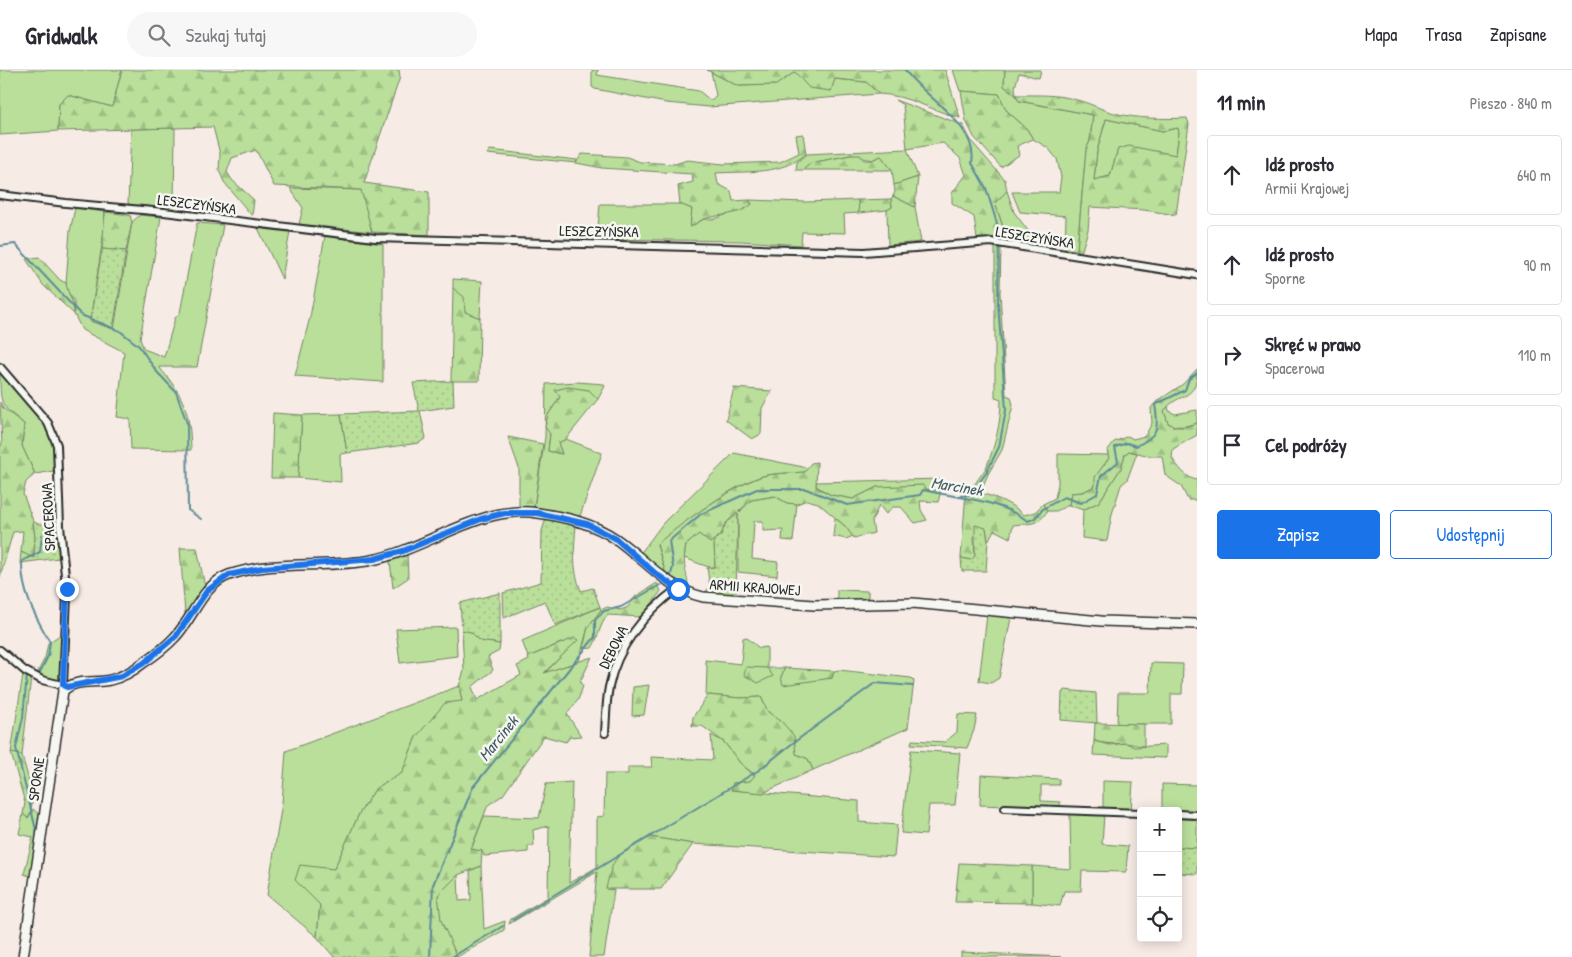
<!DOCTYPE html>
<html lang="pl">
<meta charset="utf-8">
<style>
:root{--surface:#fff;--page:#f7f7f7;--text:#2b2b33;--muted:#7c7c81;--line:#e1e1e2;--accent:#1a73e8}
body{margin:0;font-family:"Patrick Hand",sans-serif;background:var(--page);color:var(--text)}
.controls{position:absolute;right:15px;bottom:15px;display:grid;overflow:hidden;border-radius:5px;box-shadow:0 2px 12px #0003}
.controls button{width:45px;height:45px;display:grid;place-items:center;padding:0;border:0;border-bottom:1px solid var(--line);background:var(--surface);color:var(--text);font:25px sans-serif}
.stop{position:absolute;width:15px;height:15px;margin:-11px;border:4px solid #1a73e8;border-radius:50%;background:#fff}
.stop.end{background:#1a73e8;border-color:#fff;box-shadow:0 1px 5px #0008}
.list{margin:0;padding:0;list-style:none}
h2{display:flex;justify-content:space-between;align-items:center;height:65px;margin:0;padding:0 20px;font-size:21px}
h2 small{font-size:16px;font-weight:400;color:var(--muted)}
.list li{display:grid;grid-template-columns:32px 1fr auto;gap:15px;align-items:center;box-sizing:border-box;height:80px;margin:0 10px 10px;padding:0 10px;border:1px solid var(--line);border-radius:5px}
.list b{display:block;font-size:19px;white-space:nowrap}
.list p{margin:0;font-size:16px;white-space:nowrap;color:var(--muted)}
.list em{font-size:16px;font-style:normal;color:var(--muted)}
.actions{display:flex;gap:10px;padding:15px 20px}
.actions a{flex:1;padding:11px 0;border:1px solid var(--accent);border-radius:5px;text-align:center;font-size:18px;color:var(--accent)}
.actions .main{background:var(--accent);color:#fff}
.icon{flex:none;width:28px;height:28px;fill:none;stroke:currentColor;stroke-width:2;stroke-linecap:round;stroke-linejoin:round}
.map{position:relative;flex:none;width:1197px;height:887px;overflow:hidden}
header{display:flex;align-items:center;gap:30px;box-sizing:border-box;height:70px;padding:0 25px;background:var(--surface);border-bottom:1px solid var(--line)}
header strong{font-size:24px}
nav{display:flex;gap:28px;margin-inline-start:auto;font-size:18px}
.search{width:350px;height:45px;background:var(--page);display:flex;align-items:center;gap:12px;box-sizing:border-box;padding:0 18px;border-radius:28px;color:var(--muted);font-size:19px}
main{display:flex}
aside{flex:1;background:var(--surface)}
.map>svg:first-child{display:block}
.grass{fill:#b9df9a;stroke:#728562}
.forest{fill:url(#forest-firs);stroke:#728562;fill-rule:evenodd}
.garden{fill:url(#garden-dots);stroke:#728562}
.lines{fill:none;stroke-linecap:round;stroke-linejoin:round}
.stream{stroke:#5f8b98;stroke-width:2}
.street-casing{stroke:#2b2b2b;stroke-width:10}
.secondary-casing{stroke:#2b2b2b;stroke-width:12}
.street{stroke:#f6f6f2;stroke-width:6}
.secondary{stroke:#f6f6f2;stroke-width:9}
.route{stroke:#1a73e8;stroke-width:6}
.labels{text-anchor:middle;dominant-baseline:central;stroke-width:5;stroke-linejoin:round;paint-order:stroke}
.street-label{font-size:15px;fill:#2b2b2b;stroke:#f6f6f2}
.water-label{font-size:16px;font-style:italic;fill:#455b62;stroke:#f6f6f2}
</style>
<header>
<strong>Gridwalk</strong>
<div class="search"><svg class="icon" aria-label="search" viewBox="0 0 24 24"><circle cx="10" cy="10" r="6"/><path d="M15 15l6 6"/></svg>Szukaj tutaj</div>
<nav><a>Mapa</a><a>Trasa</a><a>Zapisane</a></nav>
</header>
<main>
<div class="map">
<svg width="1197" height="887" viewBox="0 0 1197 887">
<defs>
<pattern id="forest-firs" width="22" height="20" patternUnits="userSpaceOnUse" patternTransform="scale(1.25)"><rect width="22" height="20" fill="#b9df9a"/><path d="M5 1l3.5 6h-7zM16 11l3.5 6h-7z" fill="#9fc085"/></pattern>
<pattern id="garden-dots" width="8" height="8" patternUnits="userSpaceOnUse" patternTransform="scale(1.25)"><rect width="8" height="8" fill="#b9df9a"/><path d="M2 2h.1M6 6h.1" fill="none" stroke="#9fc085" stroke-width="1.8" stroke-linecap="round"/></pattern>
</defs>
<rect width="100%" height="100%" fill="#f7ebe5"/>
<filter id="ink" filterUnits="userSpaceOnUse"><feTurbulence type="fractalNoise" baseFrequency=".02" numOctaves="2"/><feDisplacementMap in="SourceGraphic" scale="10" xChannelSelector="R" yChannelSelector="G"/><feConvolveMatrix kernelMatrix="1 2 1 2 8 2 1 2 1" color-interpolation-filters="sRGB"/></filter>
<g filter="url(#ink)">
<g class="grass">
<path d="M 0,0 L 122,0 L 112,37 L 68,25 L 59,34 L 58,61 L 0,65 Z"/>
<path d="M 592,0 L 598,0 L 597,5 L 699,21 L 711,31 L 716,25 L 711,2 L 738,16 L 775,15 L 795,2 L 831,21 L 834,9 L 866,12 L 879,24 L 709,37 L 666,33 L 595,19 L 592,17 Z"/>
<path d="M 953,0 L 1005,0 L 1004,16 L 1016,25 L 1019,31 L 1093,45 L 1090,71 L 1086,80 L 1077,180 L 1065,179 L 1066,146 L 1020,142 L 1012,122 L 1059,122 L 1061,107 L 1057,89 L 1048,78 L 1033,69 L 1026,58 L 1006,40 L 999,24 L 960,21 Z"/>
<path d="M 1106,49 L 1163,61 L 1178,58 L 1179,63 L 1176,85 L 1118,79 L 1110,106 L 1094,110 L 1097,81 Z"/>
<path d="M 175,58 L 174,139 L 128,134 L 131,59 Z"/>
<path d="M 907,79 L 918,107 L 894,115 L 892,100 L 881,86 L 872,90 L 851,85 L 811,93 L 803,100 L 796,100 L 797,92 L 807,84 Z"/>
<path d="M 490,80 L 577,90 L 576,93 L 487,84 Z"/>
<path d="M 290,118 L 362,120 L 372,162 L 299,154 L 303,138 Z"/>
<path d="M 1007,121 L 1014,142 L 1038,174 L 1004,169 L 1004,160 L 995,133 Z"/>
<path d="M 893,126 L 915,137 L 921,172 L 888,175 L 887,140 L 892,137 L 891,129 Z"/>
<path d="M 749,130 L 806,132 L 858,130 L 859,143 L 844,144 L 845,163 L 802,162 L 801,175 L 741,171 L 597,169 L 600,134 L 680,134 L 692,139 L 690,157 L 704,149 L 715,149 L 752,134 Z"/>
<path d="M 75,138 L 105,142 L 105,156 L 90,251 L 114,259 L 132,152 L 140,145 L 161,147 L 140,269 L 144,279 L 164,287 L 175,248 L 180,243 L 197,153 L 223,155 L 197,297 L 159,297 C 184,326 190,341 191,380 L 131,379 L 130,349 L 117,347 L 124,282 L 82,260 L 74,244 L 74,231 L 67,221 L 66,213 L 70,161 Z"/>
<path d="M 258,158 L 290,161 L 282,209 Z"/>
<path d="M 325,166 L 383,174 L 383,312 L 295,306 L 310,247 Z"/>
<path d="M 995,177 L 1001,177 L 1000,223 L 1006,325 L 1011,327 L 1013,335 L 1002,380 L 988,404 L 986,398 C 995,376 1001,353 1001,329 L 995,327 Z"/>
<path d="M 453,209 L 482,211 L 480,248 L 465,242 L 453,218 Z"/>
<path d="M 0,303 C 17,321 44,342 52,366 C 55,377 54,390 54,401 L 35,404 L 22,376 L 24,354 C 0,334 0,336 0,303 Z"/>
<path d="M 577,312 L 604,314 L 605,316 L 598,329 L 589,320 L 556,320 L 560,327 L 548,345 L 550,364 L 548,381 L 562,384 L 558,373 L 566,369 L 602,383 L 580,446 L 534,437 L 545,367 L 546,314 Z"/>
<path d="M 1168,336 L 1169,341 L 1175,344 L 1197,340 L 1197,353 C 1186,356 1178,359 1168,353 L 1164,341 Z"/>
<path d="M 341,344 L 347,383 L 340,384 L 341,412 L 298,408 L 302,345 Z"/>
<path d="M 1129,381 L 1137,383 L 1127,410 L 1121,415 L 1112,444 L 1107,471 L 1082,468 L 1083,440 L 1099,432 L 1121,398 L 1125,384 Z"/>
<path d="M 734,383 L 808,398 L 806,402 C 793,403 780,403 767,405 C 739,410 679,455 657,475 L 666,504 L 640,484 L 663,453 Z"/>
<path d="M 1058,384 L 1108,385 L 1109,388 L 1096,407 L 1095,416 L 1083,422 L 1071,423 L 1069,435 L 1056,441 L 1047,441 L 1043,434 L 1055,428 L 1058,414 Z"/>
<path d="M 943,409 L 941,421 L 877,417 L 853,429 L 831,425 L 816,416 L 816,412 Z"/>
<path d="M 775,426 L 787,433 L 797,434 L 793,471 L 782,470 L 783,460 L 763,461 L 763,451 L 754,451 L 752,489 L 778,492 L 777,506 L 738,502 L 738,444 L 751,430 Z"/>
<path d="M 835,448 L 845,456 L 853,466 L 846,469 L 833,466 Z"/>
<path d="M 699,464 L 710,472 L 714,470 L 715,497 C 705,498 695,491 684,488 L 686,475 Z"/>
<path d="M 837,520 L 868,521 L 868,529 L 837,529 Z"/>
<path d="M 600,537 L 601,540 L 588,557 L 579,591 L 544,604 L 577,570 L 561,573 L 528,587 L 522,571 Z"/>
<path d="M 987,545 L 1011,548 L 999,608 L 991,613 L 979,611 Z"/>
<path d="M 456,557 L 457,586 L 400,593 L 396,559 Z"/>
<path d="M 63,563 L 61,608 L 58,610 L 41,606 L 38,601 L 45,588 L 48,573 Z"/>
<path d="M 746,567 L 759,578 L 767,577 L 767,598 L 785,598 L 781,607 L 809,610 L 832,608 L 834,601 L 839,600 L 911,608 L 914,611 L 908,658 L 813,700 L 808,689 L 796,684 L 782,652 L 768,642 L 761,627 L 740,628 L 708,625 L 706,627 L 707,597 L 705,590 L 741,594 L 743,568 Z"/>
<path d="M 1151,593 L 1183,594 L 1182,624 L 1171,624 L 1171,654 L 1117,654 L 1118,623 L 1150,623 Z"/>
<path d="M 23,604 L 31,607 L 22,685 L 11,683 Z"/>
<path d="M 459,616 L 462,631 L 416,667 L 402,703 L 376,718 L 359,744 L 334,799 L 295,810 L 320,835 L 317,867 L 267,825 L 282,733 L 286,681 Z"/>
<path d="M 958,644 L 977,645 L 974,660 L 967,678 L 911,674 L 912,670 L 945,672 L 957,662 Z"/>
<path d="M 711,665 L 724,672 L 741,694 L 755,706 L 751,711 L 733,713 L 732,720 L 859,731 L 859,752 L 897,755 L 894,787 L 693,774 L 650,767 L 607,819 L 614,820 L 604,887 L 589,887 L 597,802 L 509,854 L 511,849 L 548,827 L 549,756 L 533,760 L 534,776 L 528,776 L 528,782 L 484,786 L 482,781 L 471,780 L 484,746 L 539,748 L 546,714 L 572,712 L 569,813 L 597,797 L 597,747 L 604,746 L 605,704 L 628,704 L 628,697 L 652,697 L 651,687 L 713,690 Z"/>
<path d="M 1094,671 L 1110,675 L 1126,673 L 1135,677 L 1166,675 L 1166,688 L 1093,685 Z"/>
<path d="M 911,680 L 960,683 L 955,735 L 929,735 L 926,765 L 901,763 Z"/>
<path d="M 981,705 L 1059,709 L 1059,715 L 1041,715 L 1041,731 L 1060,732 L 1060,738 L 980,735 Z"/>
<path d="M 1103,711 L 1133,712 L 1131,741 L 1103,739 Z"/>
<path d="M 1162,714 L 1197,715 L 1197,743 L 1162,741 Z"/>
<path d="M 33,739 L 41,746 L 33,807 L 24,804 L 33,767 L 19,764 L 23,744 L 28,748 Z"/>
<path d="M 1070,744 L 1104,745 L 1102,774 L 1128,776 L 1126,802 L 1082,801 L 1081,821 L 1064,821 L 1060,836 L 1032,833 L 1032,796 L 1071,799 Z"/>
<path d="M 1178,749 L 1197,749 L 1197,778 L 1178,777 Z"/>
<path d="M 481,796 L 484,859 L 505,851 L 504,860 L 457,887 L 440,850 L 438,825 L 458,805 L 459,831 L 471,830 L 470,801 Z"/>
<path d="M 961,882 L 1061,887 L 961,887 Z"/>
</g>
<g class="forest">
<path d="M 122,0 L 399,0 L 400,7 L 364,113 L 429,122 L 429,165 L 372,162 L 361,120 L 274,116 L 256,80 L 232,88 L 227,102 L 232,110 L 254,130 L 252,146 L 224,112 L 219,100 L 220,84 L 213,57 L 58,61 L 59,34 L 68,25 L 112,37 Z"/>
<path d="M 707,0 L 945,0 L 960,48 C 933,41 907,25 879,24 L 866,12 L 835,9 L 831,21 L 809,18 L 795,2 L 776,15 L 738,16 Z"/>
<path d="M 1005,0 L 1041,0 L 1039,8 L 1019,3 L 1015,17 L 1016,25 C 1038,25 1057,24 1077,30 C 1090,33 1102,40 1114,43 C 1138,49 1163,49 1187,48 L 1189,54 L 1176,145 L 1144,140 L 1090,137 L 1088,160 L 1081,183 L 1077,180 L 1086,80 L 1090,71 L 1093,45 L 1019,31 L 1016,25 L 1004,16 ZM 1106,49 L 1163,61 L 1178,58 L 1179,63 L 1176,85 L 1129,76 L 1118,79 L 1110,106 L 1094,110 L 1097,81 Z"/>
<path d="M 961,21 L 999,24 L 1006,40 L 1026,58 L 1033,69 L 1017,76 L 1019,85 L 1001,97 L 974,67 L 966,51 Z"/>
<path d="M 895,30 L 963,55 L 972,72 L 1005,110 L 1007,121 L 995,133 L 1004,160 L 1004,169 L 977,169 L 974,147 L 952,133 L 952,123 L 966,105 L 960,88 L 943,73 L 907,79 L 903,35 Z"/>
<path d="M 803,64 L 806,84 C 781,105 748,101 716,103 L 718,114 L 731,121 L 733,131 L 749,130 L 752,134 C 739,146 719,144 704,149 C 699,151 694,155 690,157 L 692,139 L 680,134 L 678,116 L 693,112 L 692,104 L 602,98 L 576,93 L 582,84 L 627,87 L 640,92 L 675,94 L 687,90 L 723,94 L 780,92 L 799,83 L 796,65 Z"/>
<path d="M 851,85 L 860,85 L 864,90 L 872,90 L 881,86 L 892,100 L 803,100 L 811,93 Z"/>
<path d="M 918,107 L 915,137 L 893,126 L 895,122 L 894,115 Z"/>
<path d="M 891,129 L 892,137 L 887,140 L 859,143 L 858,130 Z"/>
<path d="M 105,142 L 130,145 L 132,152 L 126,181 L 102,179 Z"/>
<path d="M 39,187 L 60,210 L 66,213 C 68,226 74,230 74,244 L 43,215 L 26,189 Z"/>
<path d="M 453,218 L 464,227 L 465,242 L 480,248 L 479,311 L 451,311 Z"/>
<path d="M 1197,299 C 1197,333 1180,320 1164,341 L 1168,353 L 1174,357 L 1184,357 L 1197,353 L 1197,365 L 1173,379 L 1172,388 C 1177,396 1187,409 1197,410 L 1197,430 L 1188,430 L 1181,416 L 1165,405 L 1162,386 L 1150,386 L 1129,381 L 1125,384 L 1121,398 L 1099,432 L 1083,440 L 1069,435 L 1071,423 L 1083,422 L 1095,416 L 1095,407 L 1109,388 L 1107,381 L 1114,372 L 1128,366 L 1133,369 L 1145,366 L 1152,353 L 1151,338 L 1156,332 L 1183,314 Z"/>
<path d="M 568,317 L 589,320 L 598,329 L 566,369 L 558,373 L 562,384 L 548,381 L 550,364 L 545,357 L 548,345 L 560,327 L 555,320 Z"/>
<path d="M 734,318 L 772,321 L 762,338 L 761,364 L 752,369 L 726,350 Z"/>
<path d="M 0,332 L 3,338 L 24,354 L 22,376 L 35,404 L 26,412 L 23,424 L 33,451 L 35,467 L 34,489 L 21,482 L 23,461 L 13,462 L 0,507 L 0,376 L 2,375 Z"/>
<path d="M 273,343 L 302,345 L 298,408 L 271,408 Z"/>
<path d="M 508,367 L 543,374 L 534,437 L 519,437 L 519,398 Z"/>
<path d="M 817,392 L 816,417 L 831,425 L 853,429 L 877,417 L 923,415 L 926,419 L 941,421 L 938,432 L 920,431 L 921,440 L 927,450 L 915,453 L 901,437 L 893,437 L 886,444 L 879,435 L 872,451 L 874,463 L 854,468 L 845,456 L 818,433 L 807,430 L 797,434 L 787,433 L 775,426 L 751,430 L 726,453 L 721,465 L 710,473 L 699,464 L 686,475 C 682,494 686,497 688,514 L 686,516 L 666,504 L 657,474 C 679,455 739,411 767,405 C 780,403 793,403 805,402 L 811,393 Z"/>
<path d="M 986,398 L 988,404 L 980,423 C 996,427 1011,433 1024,445 L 1035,442 L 1043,434 L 1047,441 C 1039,456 1029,453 1013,455 L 1010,468 L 994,460 L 988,471 L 986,458 L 974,467 L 975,486 L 971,490 L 961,488 L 966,421 L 972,418 Z"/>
<path d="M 180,478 L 197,478 L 205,517 L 185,544 Z"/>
<path d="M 407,484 L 408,508 L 393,518 L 390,491 Z"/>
<path d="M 657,513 L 661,521 L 642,547 L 608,545 C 599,555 599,567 592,578 L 583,579 L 588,557 L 601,540 L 607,537 L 621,540 L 628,537 L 635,527 Z"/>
<path d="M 462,560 L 471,562 L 480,571 L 500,574 L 499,581 L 488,587 L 493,600 L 472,617 L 477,630 L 521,605 L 517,596 L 529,590 L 528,587 L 574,568 L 578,570 L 544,603 L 592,587 L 580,612 L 583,616 L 578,630 L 567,644 L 581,666 L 570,667 L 566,672 L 544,666 L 503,725 L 488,735 L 471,779 L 482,781 L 481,796 L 458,805 L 438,825 L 441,850 L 457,887 L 334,887 L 317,867 L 320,835 L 295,810 L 300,795 L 334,799 L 359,744 L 376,718 L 402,703 L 416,667 L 445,633 L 462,631 L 459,616 L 464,601 Z"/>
<path d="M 746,597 L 767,598 L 773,606 L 758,613 L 744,605 Z"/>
<path d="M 785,598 L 834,601 L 832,608 L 783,615 L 781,607 Z"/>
<path d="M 649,615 L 644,645 L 632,646 L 633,617 Z"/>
<path d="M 708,625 L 740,628 L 761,627 L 768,642 L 782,652 L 794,666 L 796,684 L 808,689 L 813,700 L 763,723 L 731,720 L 733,713 L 750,711 L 755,705 L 741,694 L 724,672 L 702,656 L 692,656 L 693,647 Z"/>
<path d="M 1095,653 L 1144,654 L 1144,676 C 1136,676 1131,673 1124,673 C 1112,674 1106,674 1094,671 Z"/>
<path d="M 11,683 L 22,685 C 26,703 38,731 28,748 L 23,744 L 25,733 Z"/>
<path d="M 651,767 L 693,774 L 661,819 L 606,819 C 614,781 618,785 651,767 Z"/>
<path d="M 959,793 L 1032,796 L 1032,833 L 955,832 Z"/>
</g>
<g class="garden">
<path d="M 102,179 L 126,181 L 113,259 L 90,251 Z"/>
<path d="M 453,311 L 454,336 L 420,341 L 426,368 L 419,373 L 347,383 L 341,344 L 419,341 L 413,313 Z"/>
<path d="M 738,444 L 736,525 L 705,522 L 710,517 L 707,498 L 715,497 L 714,470 L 721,465 L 726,453 Z"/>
<path d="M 546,448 L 576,455 C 574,479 572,498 581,521 L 593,518 L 600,537 L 555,555 L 545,531 L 504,548 L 503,523 L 541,512 L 542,461 Z"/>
<path d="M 33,451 L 38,454 L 57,455 L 59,488 L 20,493 L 21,482 L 34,488 L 35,467 Z"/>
<path d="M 975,455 L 986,458 L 988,471 L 986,501 L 962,501 L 961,488 L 971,490 L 975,486 Z"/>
<path d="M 500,523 L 500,574 L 480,571 L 471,562 L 462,560 L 460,533 Z"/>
<path d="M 1064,620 L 1096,623 L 1097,653 L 1061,650 L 1062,623 Z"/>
<path d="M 1178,777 L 1197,778 L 1197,804 L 1178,803 Z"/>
</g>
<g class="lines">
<g class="stream">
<path d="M 905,0 C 923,27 979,55 972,93 L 986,118 L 999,160 L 998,234 L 1006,340 L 999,377 L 986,403 L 971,424 L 960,426"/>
<path d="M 0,176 L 15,174 L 81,245 L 120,261 L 139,276 L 157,302 L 176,322 L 187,353 L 188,440 L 201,449"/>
<path d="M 670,508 L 673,497 L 669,471 L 701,444 L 757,419 L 806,419 L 847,435 L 920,425 L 923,420 C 960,429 995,428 1028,451 L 1035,448 L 1043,439 L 1064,427 L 1081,433 L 1097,424 L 1101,406 L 1118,392 L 1115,377 L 1127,373 L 1136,376 C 1159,366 1159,357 1155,335 L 1185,320 L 1189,309 L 1197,303"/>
<path d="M 33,602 L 39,604 L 48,586 L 50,572 C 35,546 21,522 22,491 L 40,482 L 42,465"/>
<path d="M 27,605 L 23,647 L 16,678 L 37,764 L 36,772"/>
<path d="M 513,850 L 759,700 L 789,676 L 875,613 L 913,616"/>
<path d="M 430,887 L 433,815 L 473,717 L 595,567 L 595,550 L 604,541 L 621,537 L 660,515"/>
<path d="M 452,887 L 503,856"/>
</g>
<g class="street-casing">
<g id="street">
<path d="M 0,125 L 66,133 L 164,142 L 375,168 L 864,182 L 991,172 L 1197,205"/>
<path d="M 0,297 L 48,353 L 57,375 L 60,456 L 67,525 L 63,615"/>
<path d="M 0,580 L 25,601 L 42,610 L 66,616"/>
<path d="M 605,663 C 606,648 606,632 609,617 C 617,577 645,542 677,519"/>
<path d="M 1005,738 L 1141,743"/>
<path d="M 1178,744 L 1197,745"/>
</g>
</g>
<g class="secondary-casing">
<path id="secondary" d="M 23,887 L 63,621 C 75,608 95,614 110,610 C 123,607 133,601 143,593 C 155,585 166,577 175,567 C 194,547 202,515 229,505 C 275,489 326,499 372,490 C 427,479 481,434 538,443 C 565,447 593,453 616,469 C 646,490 666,518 703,527 L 814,535 L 913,533 L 1101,551 L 1197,554"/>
</g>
<use href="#street" class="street"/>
<use href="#secondary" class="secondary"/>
</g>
</g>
<g class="lines" filter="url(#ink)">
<path class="route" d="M 67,519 L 63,614 L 67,617 L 122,606 L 144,593 L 176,566 L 207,521 L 229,505 L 262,498 L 374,489 L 403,481 L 481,449 L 505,443 L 537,443 L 587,454 L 615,468 L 656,504 L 678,519"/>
</g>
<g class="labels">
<g class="street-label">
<text transform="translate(197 134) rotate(7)">LESZCZYŃSKA</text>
<text transform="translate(599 161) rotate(1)">LESZCZYŃSKA</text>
<text transform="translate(1035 167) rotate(9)">LESZCZYŃSKA</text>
<text transform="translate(48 447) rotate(-93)">SPACEROWA</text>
<text transform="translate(755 517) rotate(4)">ARMII KRAJOWEJ</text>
<text transform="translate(613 577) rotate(-63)">DĘBOWA</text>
<text transform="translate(36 709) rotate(-82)">SPORNE</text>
</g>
<g class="water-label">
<text transform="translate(957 416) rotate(9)">Marcinek</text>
<text transform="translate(498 668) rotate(-51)">Marcinek</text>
</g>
</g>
</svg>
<div class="controls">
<button>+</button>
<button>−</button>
<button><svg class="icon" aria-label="locate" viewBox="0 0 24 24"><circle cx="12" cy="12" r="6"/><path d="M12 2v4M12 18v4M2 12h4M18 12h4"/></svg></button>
</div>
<div class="stop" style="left:678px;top:519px"></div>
<div class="stop end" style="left:67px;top:519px"></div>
</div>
<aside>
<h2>11 min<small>Pieszo · 840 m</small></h2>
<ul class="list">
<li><svg class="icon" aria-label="ahead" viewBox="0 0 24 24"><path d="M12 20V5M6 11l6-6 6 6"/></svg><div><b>Idź prosto</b><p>Armii Krajowej</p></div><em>640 m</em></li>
<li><svg class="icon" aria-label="ahead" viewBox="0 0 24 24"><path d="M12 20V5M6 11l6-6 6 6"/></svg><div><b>Idź prosto</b><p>Sporne</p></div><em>90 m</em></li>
<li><svg class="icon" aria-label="right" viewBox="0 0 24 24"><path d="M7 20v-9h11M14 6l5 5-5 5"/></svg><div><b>Skręć w prawo</b><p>Spacerowa</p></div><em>110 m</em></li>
<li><svg class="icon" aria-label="arrive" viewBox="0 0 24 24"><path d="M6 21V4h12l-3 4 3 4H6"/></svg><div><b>Cel podróży</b></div></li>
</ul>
<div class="actions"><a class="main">Zapisz</a><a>Udostępnij</a></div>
</aside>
</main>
